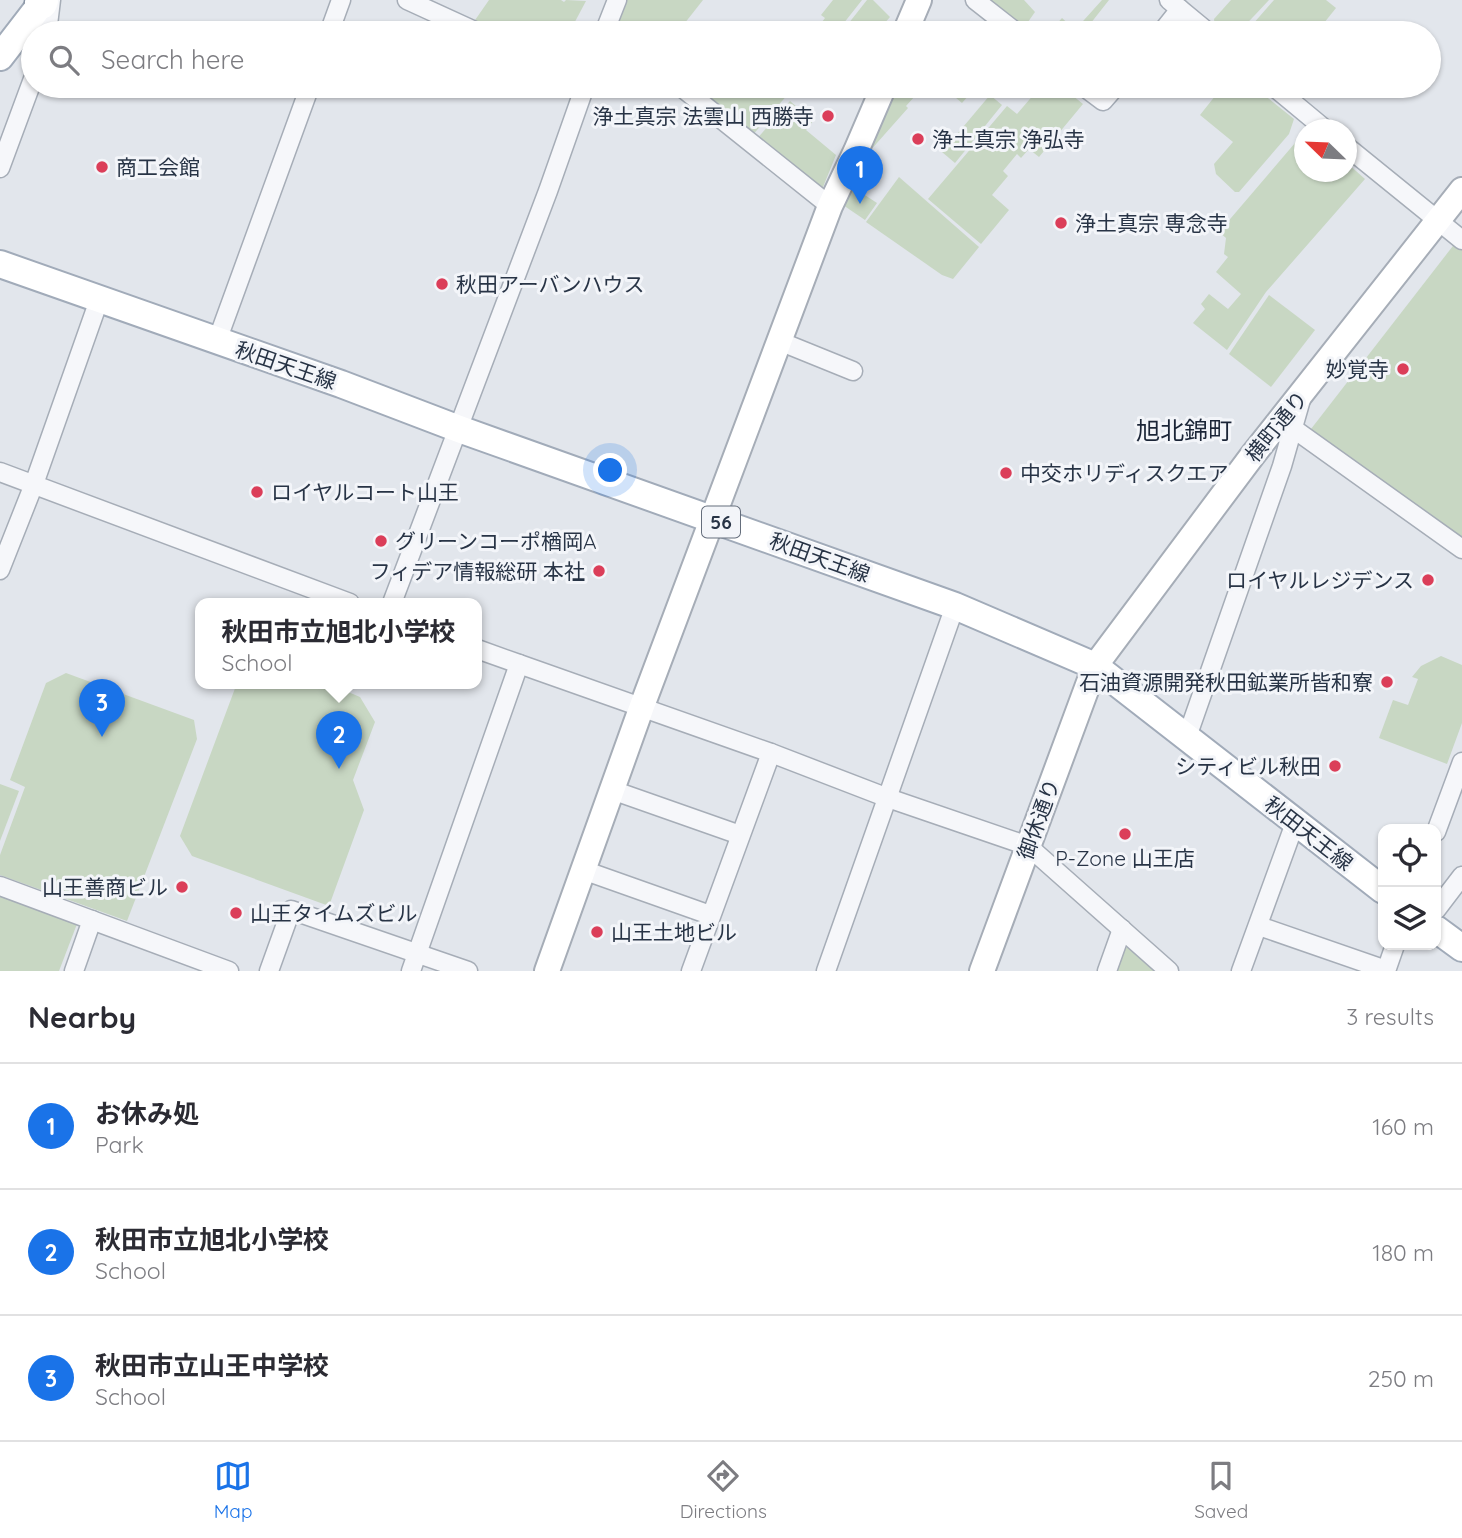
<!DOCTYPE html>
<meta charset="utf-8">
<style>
:root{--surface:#fff;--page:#f2f2f3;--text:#2b2b33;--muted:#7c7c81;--line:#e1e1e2;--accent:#1a73e8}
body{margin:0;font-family:Quicksand,"Noto Sans JP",sans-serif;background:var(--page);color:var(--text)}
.controls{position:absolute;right:21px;bottom:21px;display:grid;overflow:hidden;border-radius:14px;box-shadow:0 2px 5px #0004}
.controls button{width:63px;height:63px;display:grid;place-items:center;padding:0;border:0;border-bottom:2px solid var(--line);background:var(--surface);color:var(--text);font:35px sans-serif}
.compass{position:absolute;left:1294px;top:119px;width:63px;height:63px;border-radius:50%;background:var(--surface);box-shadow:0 2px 5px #0004;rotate:293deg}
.you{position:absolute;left:611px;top:471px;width:24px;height:24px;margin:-18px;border:5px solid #fff;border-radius:50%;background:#1a73e8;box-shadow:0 0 0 10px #1a73e833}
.badge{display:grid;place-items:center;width:46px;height:46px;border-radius:50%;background:var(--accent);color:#fff;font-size:23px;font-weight:700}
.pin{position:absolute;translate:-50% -58px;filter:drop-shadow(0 2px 4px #0008)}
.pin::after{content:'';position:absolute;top:37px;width:24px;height:21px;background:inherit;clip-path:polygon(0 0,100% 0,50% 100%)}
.popup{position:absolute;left:195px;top:598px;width:287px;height:91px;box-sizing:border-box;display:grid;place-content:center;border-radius:14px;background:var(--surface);filter:drop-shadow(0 2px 5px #0005);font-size:23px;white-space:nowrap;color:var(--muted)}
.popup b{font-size:26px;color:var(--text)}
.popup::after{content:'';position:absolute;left:50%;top:100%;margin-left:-14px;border:14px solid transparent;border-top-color:var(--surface)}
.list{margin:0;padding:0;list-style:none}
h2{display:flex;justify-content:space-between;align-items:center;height:91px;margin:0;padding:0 28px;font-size:30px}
h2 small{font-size:23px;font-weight:400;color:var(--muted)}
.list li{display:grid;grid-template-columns:46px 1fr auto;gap:21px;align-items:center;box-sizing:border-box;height:126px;padding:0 28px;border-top:2px solid var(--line)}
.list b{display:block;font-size:26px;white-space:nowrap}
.list p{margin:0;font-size:23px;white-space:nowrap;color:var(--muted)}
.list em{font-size:23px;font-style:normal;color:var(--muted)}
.icon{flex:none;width:38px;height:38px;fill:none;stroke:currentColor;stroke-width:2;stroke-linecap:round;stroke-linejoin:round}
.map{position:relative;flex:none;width:1462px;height:971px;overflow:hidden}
.search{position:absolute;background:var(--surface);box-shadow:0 2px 5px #0004;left:21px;right:21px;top:21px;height:77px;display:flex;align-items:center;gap:18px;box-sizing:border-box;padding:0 24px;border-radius:38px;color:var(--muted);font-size:26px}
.sheet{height:469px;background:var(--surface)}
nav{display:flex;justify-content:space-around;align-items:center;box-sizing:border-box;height:98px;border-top:2px solid var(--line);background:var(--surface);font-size:19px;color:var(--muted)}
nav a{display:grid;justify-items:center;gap:4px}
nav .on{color:var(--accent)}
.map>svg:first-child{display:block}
.green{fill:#c8d7c3}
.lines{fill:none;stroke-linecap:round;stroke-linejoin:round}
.street-casing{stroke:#a6adb7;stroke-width:21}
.secondary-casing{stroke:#a6adb7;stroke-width:28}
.primary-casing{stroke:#a1abb9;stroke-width:30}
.highway-casing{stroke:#8894a4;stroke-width:35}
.street{stroke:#f6f7fa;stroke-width:18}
.secondary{stroke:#fff;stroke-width:24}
.primary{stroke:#fff;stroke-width:26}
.highway{stroke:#fff;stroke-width:32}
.poi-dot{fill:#db3e59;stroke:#f3f5f9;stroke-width:2.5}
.labels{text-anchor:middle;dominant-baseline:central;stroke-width:6;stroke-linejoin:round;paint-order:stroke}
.shield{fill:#f3f5f9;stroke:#656e7c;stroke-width:2}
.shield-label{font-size:19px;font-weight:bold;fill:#283446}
.poi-label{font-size:21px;fill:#283446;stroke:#f3f5f9;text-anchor:start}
.street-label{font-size:21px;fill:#283446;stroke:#f3f5f9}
.quarter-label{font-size:24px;fill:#1b2537;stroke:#f3f5f9}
</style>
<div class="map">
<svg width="1462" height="971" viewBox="0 0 1462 971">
<rect width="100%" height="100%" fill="#e2e6ec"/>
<g class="green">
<path d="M 489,0 L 561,0 L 564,2 L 566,0 L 586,1 L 569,33 L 496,33 L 473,23 Z"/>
<path d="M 626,0 L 703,0 L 677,33 L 637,33 L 617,24 Z"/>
<path d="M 833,0 L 862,0 L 836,33 L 832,33 L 833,32 L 822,22 L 825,18 L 821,15 Z"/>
<path d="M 867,0 L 873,0 L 890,17 L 876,33 L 841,33 Z"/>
<path d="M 986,0 L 1024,0 L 1035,12 L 1023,29 Z"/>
<path d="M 1102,0 L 1109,0 L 1083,33 L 1060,33 L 1054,27 L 1062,18 L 1075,30 Z"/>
<path d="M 1231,0 L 1269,0 L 1238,33 L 1220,33 L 1215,29 L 1214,19 Z"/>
<path d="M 1274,0 L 1326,0 L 1336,8 L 1316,33 L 1245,33 Z"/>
<path d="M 721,86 L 795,86 L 751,137 L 709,100 Z"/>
<path d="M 894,86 L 924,86 L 906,106 L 908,108 L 861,161 Z"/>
<path d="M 942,86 L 977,86 L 962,103 Z"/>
<path d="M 1041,86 L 1061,86 L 1083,104 L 1039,157 L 1029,149 L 1021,158 L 1017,154 L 1003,171 L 1008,176 L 992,195 L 1009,210 L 981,244 L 928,199 L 1007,106 L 1017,114 Z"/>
<path d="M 1223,86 L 1253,86 L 1294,119 L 1289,134 L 1239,192 L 1235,192 L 1216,174 L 1214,164 L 1233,142 L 1200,115 Z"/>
<path d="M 990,95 L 1002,105 L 955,163 L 942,152 Z"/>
<path d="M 790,101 L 813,121 L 806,130 L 836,155 L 821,192 L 755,141 Z"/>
<path d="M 1304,135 L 1304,172 L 1346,172 L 1347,163 L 1365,179 L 1266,292 L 1227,350 L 1193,323 L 1205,309 L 1201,304 L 1209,294 L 1228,309 L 1241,294 L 1216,272 L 1228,257 L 1224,254 L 1226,238 L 1219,232 L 1301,136 Z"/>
<path d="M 899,177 L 979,247 L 953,279 L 942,275 L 866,222 Z"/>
<path d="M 851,186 L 877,203 L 865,220 L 843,205 Z"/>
<path d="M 1456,242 L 1462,247 L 1462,541 L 1311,429 Z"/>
<path d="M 1269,295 L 1315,330 L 1271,387 L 1229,354 Z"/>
<path d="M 1441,656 L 1462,665 L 1462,723 L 1447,764 L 1379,738 L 1393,700 L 1408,705 L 1418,679 L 1412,677 L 1421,666 Z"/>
<path d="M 66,673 L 194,720 L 197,739 L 127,921 L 0,875 L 0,855 L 25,787 L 10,780 L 46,683 Z"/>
<path d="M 237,683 L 327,683 L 360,697 L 375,722 L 353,780 L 364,810 L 329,906 L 192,856 L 180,836 Z"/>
<path d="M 0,784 L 19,791 L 0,841 Z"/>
<path d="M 0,895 L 77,924 L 59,971 L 0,971 Z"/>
<path d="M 1129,946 L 1158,971 L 1115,971 L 1121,952 Z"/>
</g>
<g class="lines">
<g class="street-casing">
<g id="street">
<path d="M 407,0 L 479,33"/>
<path d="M 975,0 L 1017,33"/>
<path d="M 1169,0 L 1209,33"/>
<path d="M 47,33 L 51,0"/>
<path d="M 329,33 L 341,0"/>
<path d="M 604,33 L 617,0"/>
<path d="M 1161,33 L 1180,9"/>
<path d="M 680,86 L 830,206"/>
<path d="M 1083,86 L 1103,101 L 1116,86"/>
<path d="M 1273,86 L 1326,130"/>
<path d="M 1346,146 L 1462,240"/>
<path d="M 0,168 L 33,79"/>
<path d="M 217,341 L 310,86"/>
<path d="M 779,341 L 853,371"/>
<path d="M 1287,424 L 1462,549"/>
<path d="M 0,472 L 350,603"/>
<path d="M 0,570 L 34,484 L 99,300"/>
<path d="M 392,603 L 548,191 L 585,86"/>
<path d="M 477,649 L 519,664"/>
<path d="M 1187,737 L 1282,466 L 1302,396"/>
<path d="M 612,790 L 740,835"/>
<path d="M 1436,832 L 1462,762"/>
<path d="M 583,870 L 710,915"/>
<path d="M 0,886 L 229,971"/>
<path d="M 1436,910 L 1462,876"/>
<path d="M 1259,926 L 1386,970"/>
<path d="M 74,971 L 92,920"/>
<path d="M 269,971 L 291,910 L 468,971"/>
<path d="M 411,971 L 519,664 L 771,753 L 888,798 L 1028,846 L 1169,971"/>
<path d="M 691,971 L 771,753"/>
<path d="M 826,971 L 955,606"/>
<path d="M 1107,971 L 1122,929"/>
<path d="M 1241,971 L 1295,823"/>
<path d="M 1386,971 L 1395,945"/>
</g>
</g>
<g class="secondary-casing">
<g id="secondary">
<path d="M 905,33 L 919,0"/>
<path d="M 547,971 L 642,706 L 830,206 L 856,151 L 884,86"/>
<path d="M 982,971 L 1095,666 L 1252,456 L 1462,190"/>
</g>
</g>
<g class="primary-casing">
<g id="primary">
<path d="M 0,57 L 44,0"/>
<path d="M 0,264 L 341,384 L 459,429 L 955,606 L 1095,666 L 1383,890"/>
<path d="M 1436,929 L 1462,948"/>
</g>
</g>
<g class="highway-casing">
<path id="highway" d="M 41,3 L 42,0"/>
</g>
<use href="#street" class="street"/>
<use href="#secondary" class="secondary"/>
<use href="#primary" class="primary"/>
<use href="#highway" class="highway"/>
</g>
<g class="poi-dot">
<circle cx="828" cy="116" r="7"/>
<circle cx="918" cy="139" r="7"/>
<circle cx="102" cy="167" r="7"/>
<circle cx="1061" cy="223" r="7"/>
<circle cx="442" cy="284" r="7"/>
<circle cx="1403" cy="369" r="7"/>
<circle cx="1006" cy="473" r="7"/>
<circle cx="257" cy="492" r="7"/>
<circle cx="381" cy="541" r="7"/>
<circle cx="599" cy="571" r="7"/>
<circle cx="1428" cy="580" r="7"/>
<circle cx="1387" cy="682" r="7"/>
<circle cx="1335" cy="766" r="7"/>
<circle cx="1125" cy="834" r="7"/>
<circle cx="182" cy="887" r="7"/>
<circle cx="236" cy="913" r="7"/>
<circle cx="597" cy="932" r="7"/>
</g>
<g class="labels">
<rect class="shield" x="702" y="506.5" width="38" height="31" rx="5"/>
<g class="shield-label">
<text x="721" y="522">56</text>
</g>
<g class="poi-label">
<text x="814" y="116" text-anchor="end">浄土真宗 法雲山 西勝寺</text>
<text x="932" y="139">浄土真宗 浄弘寺</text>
<text x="116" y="167">商工会館</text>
<text x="1075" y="223">浄土真宗 専念寺</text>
<text x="456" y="284">秋田アーバンハウス</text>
<text x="1389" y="369" text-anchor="end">妙覚寺</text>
<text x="1020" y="473">中交ホリディスクエア</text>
<text x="271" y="492">ロイヤルコート山王</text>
<text x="395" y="541">グリーンコーポ楢岡A</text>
<text x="585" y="571" text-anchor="end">フィデア情報総研 本社</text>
<text x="1414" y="580" text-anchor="end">ロイヤルレジデンス</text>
<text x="1373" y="682" text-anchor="end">石油資源開発秋田鉱業所皆和寮</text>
<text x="1321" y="766" text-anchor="end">シティビル秋田</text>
<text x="1125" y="858" text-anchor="middle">P-Zone 山王店</text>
<text x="168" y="887" text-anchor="end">山王善商ビル</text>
<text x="250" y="913">山王タイムズビル</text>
<text x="611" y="932">山王土地ビル</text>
</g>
<g class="street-label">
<text transform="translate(286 365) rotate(19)">秋田天王線</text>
<text transform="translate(1276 426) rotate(-51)">横町通り</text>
<text transform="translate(820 557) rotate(20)">秋田天王線</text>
<text transform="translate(1038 819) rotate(-70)">御休通り</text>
<text transform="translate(1309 833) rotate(38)">秋田天王線</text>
</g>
<g class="quarter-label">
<text x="1184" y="430">旭北錦町</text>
</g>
</g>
</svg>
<div class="controls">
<button><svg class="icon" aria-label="locate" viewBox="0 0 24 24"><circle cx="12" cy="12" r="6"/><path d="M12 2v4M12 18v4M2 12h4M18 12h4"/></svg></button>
<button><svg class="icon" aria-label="layers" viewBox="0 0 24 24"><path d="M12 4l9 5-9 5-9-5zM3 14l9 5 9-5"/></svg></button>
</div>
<svg class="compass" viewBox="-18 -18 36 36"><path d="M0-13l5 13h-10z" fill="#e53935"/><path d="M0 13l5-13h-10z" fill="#7c7c81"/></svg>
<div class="you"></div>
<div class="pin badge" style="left:860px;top:204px">1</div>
<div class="pin badge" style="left:339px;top:769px">2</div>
<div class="popup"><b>秋田市立旭北小学校</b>School</div>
<div class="pin badge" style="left:102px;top:737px">3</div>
<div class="search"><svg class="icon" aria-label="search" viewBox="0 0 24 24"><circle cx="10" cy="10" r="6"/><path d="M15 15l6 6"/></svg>Search here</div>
</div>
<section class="sheet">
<h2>Nearby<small>3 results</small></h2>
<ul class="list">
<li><span class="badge">1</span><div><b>お休み処</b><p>Park</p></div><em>160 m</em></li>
<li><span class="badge">2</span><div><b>秋田市立旭北小学校</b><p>School</p></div><em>180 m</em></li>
<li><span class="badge">3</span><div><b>秋田市立山王中学校</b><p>School</p></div><em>250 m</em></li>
</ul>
</section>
<nav>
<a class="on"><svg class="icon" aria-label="map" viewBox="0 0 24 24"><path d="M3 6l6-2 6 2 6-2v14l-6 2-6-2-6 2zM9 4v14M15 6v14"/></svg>Map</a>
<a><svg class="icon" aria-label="directions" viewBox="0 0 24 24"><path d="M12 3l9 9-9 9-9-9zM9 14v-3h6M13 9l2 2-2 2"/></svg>Directions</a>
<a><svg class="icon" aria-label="saved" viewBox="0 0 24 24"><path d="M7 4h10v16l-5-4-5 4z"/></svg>Saved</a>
</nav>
